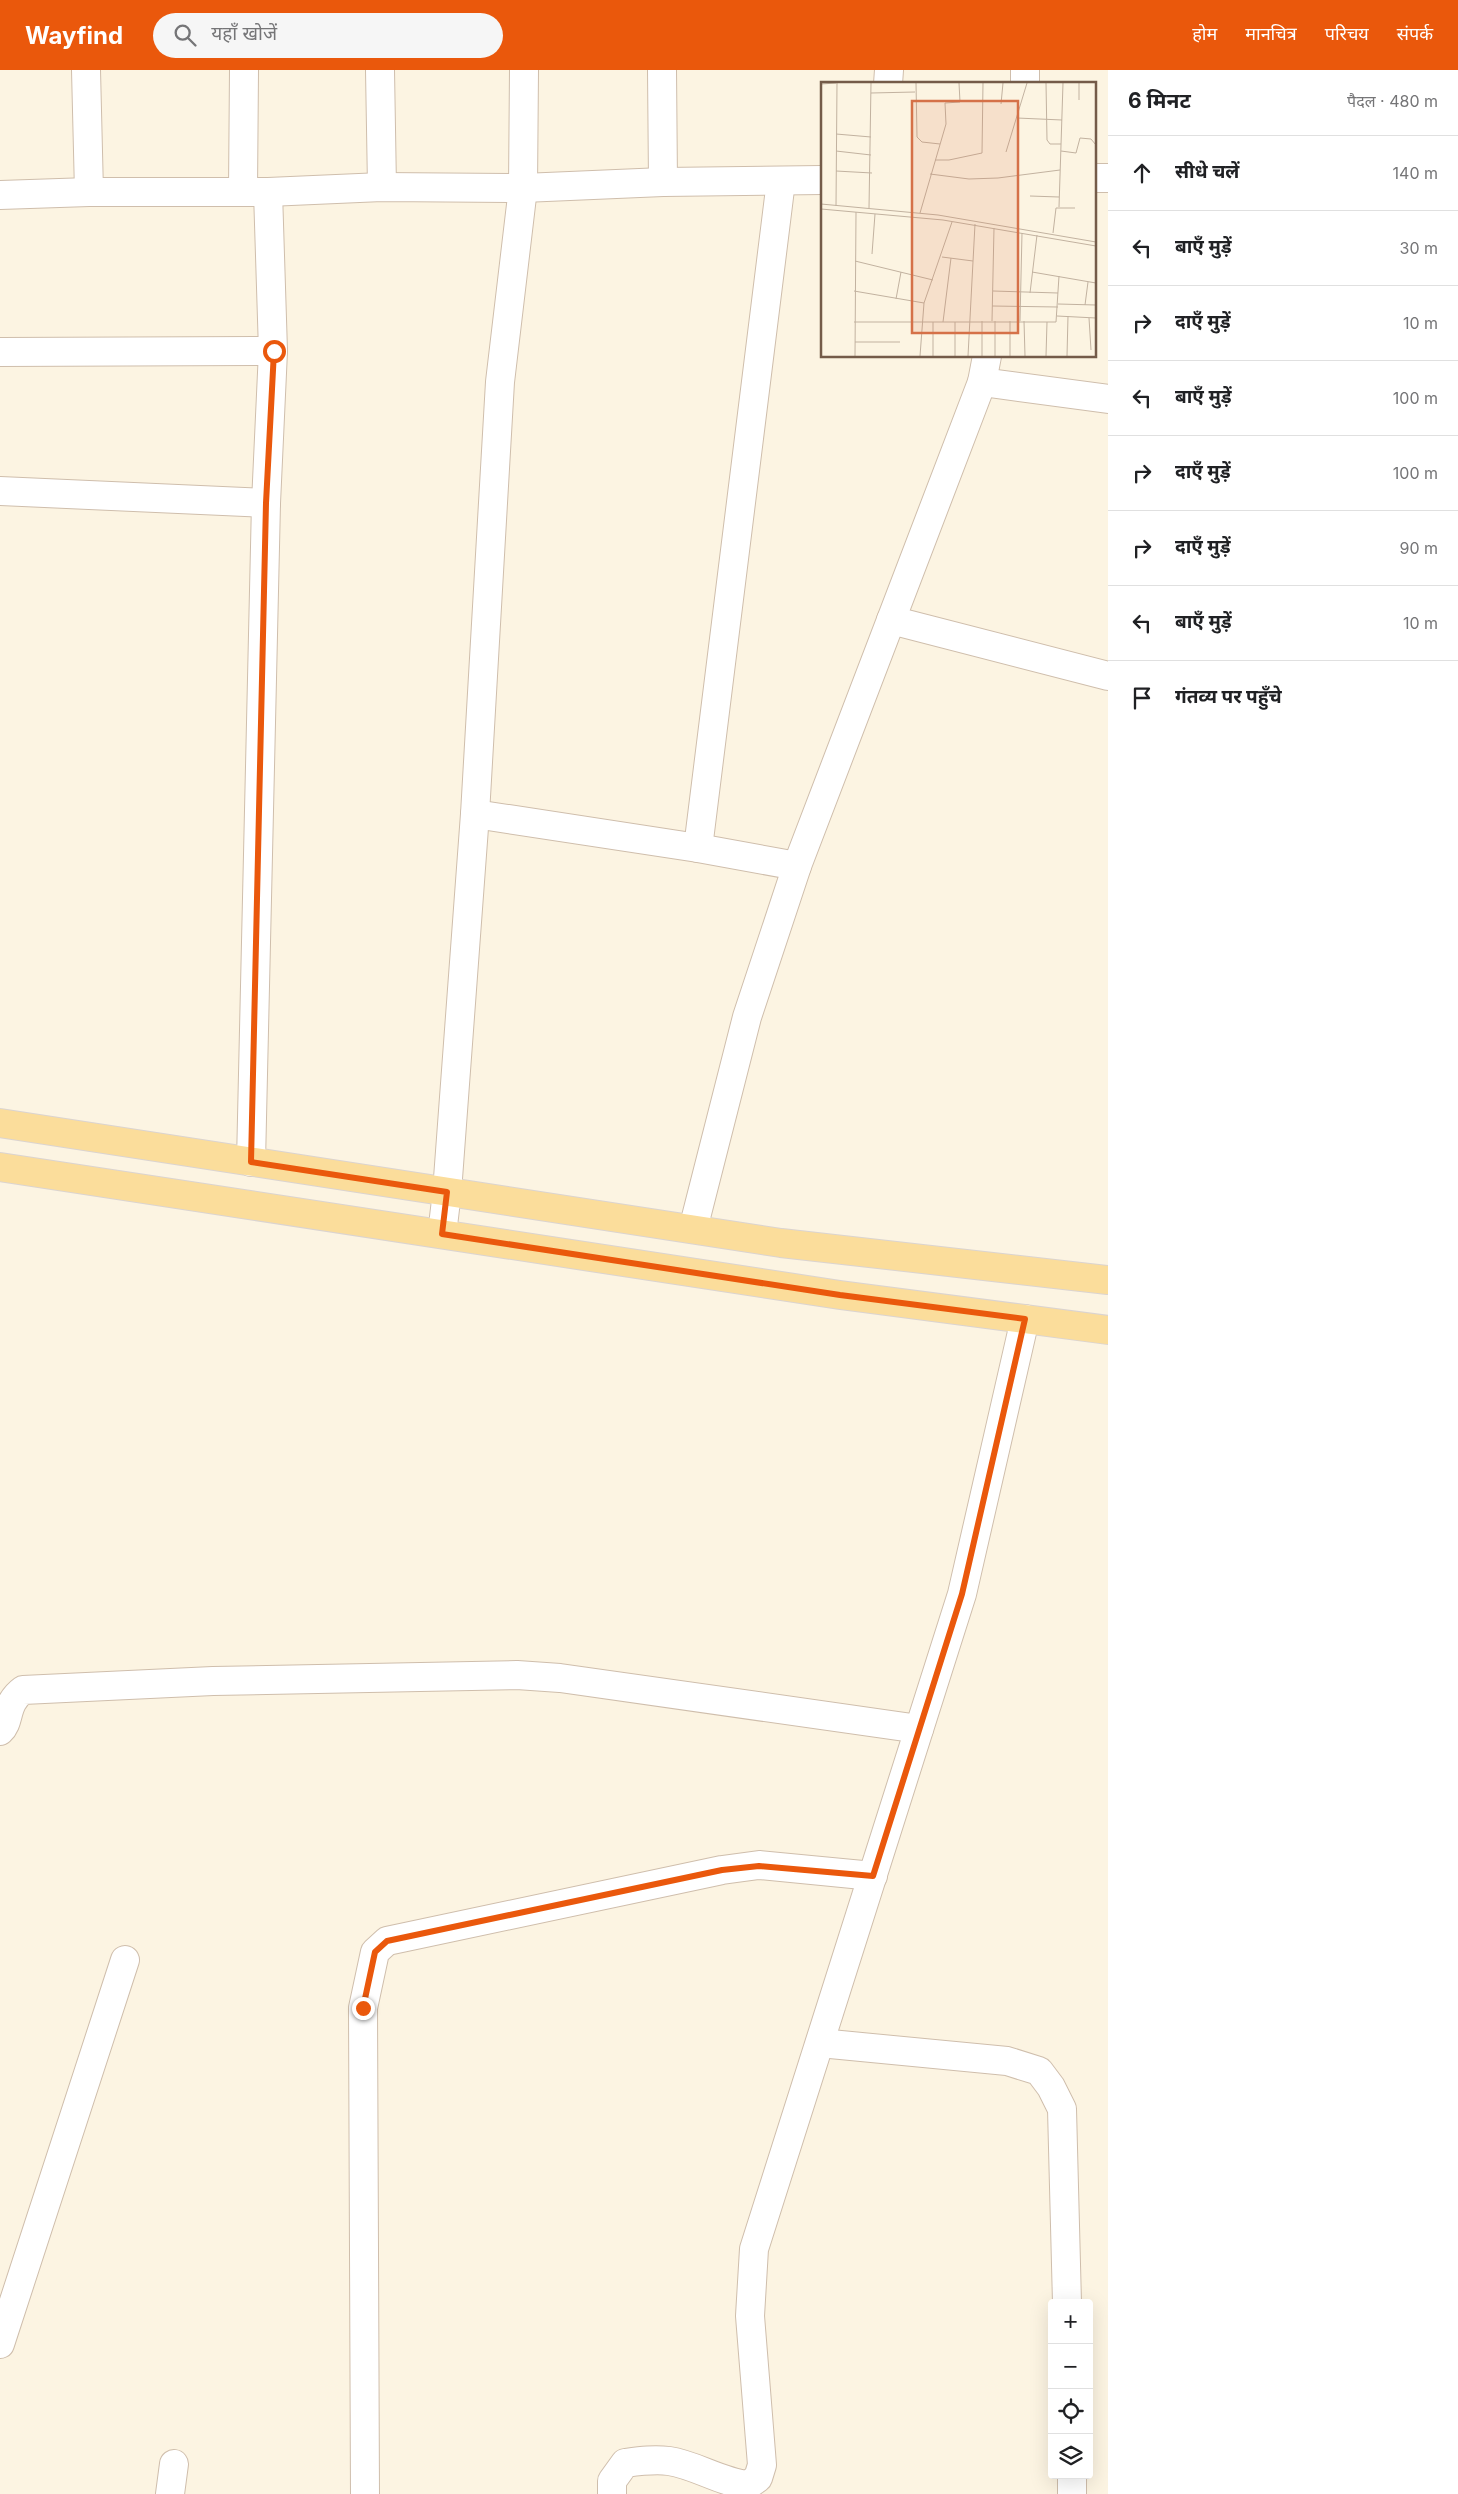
<!DOCTYPE html>
<html lang="hi">
<meta charset="utf-8">
<style>
:root{--surface:#fff;--page:#f6f6f6;--text:#202124;--muted:#757577;--line:#e0e0e0;--accent:#ea580c}
body{margin:0;font-family:Inter,"Noto Sans Devanagari",sans-serif;background:var(--page);color:var(--text)}
.controls{position:absolute;right:15px;bottom:15px;display:grid;overflow:hidden;border-radius:5px;box-shadow:0 5px 20px #0002}
.controls button{width:45px;height:45px;display:grid;place-items:center;padding:0;border:0;border-bottom:1px solid var(--line);background:var(--surface);color:var(--text);font:25px sans-serif}
.stop{position:absolute;width:15px;height:15px;margin:-11px;border:4px solid #ea580c;border-radius:50%;background:#fff}
.stop.end{background:#ea580c;border-color:#fff;box-shadow:0 1px 5px #0008}
.list{margin:0;padding:0;list-style:none}
h2{display:flex;justify-content:space-between;align-items:center;height:65px;margin:0;padding:0 20px;font-size:21px}
h2 small{font-size:16px;font-weight:400;color:var(--muted)}
.list li{display:grid;grid-template-columns:32px 1fr auto;gap:15px;align-items:center;box-sizing:border-box;height:75px;padding:0 20px;border-top:1px solid var(--line)}
.list b{display:block;font-size:19px;white-space:nowrap}
.list em{font-size:16px;font-style:normal;color:var(--muted)}
.icon{flex:none;width:28px;height:28px;fill:none;stroke:currentColor;stroke-width:2;stroke-linecap:round;stroke-linejoin:round}
.map{position:relative;flex:none;width:1108px;height:2424px;overflow:hidden}
header{display:flex;align-items:center;gap:30px;box-sizing:border-box;height:70px;padding:0 25px;background:var(--accent);color:#fff}
header strong{font-size:24px}
nav{display:flex;gap:28px;margin-inline-start:auto;font-size:18px}
.search{width:350px;height:45px;background:var(--page);display:flex;align-items:center;gap:12px;box-sizing:border-box;padding:0 18px;border-radius:28px;color:var(--muted);font-size:19px}
main{display:flex}
aside{flex:1;background:var(--surface)}
.map>svg:first-child{display:block}
.lines{fill:none;stroke-linecap:round;stroke-linejoin:round}
.minor-casing{stroke:#cfbeac;stroke-width:30}
.major-casing{stroke:#dbd4d0;stroke-width:30}
.minor{stroke:#fff;stroke-width:28}
.major{stroke:#fbdd9b;stroke-width:28}
.route{stroke:#ea580c;stroke-width:6}
.inset-road{fill:none;stroke:#c2b2a0;stroke-width:1}
.view{fill:#d57148;fill-opacity:0.15;stroke:#d57148;stroke-width:2.5}
.inset-edge{fill:none;stroke:#745b49;stroke-width:2.5}
</style>
<header>
<strong>Wayfind</strong>
<div class="search"><svg class="icon" aria-label="search" viewBox="0 0 24 24"><circle cx="10" cy="10" r="6"/><path d="M15 15l6 6"/></svg>यहाँ खोजें</div>
<nav><a>होम</a><a>मानचित्र</a><a>परिचय</a><a>संपर्क</a></nav>
</header>
<main>
<div class="map">
<svg width="1108" height="2424" viewBox="0 0 1108 2424">
<rect width="100%" height="100%" fill="#fcf4e2"/>
<g class="lines">
<g class="minor-casing">
<g id="minor">
<path d="M 86,0 L 89,122"/>
<path d="M 380,0 L 382,117"/>
<path d="M 662,0 L 663,112"/>
<path d="M 888,14 L 889,0"/>
<path d="M 1025,14 L 1025,0"/>
<path d="M 1094,108 L 1108,108"/>
<path d="M 243,121 L 244,0"/>
<path d="M 0,125 L 89,122 L 268,122 L 382,117 L 523,118 L 663,112 L 822,110"/>
<path d="M 0,282 L 273,281"/>
<path d="M 982,312 L 1108,329"/>
<path d="M 0,421 L 266,433"/>
<path d="M 891,550 L 1108,606"/>
<path d="M 475,744 L 698,778 L 797,796"/>
<path d="M 698,778 L 781,111"/>
<path d="M 251,1092 L 266,433 L 273,281 L 268,122"/>
<path d="M 693,1159 L 747,947 L 797,796 L 982,312 L 987,286"/>
<path d="M 442,1164 L 447,1122 L 475,744 L 500,312 L 523,118 L 524,0"/>
<path d="M 0,1661 C 11,1651 4,1634 23,1620 L 213,1611 L 517,1605 L 560,1608 L 919,1659"/>
<path d="M 820,1973 L 1007,1991 L 1039,2001 L 1051,2017 L 1062,2039 L 1067,2233"/>
<path d="M 0,2274 L 125,1890"/>
<path d="M 1072,2405 L 1072,2424"/>
<path d="M 170,2424 L 174,2394"/>
<path d="M 365,2424 L 363,1938 L 375,1882 L 387,1871 L 722,1800 L 759,1795 L 873,1806"/>
<path d="M 612,2424 L 612,2411 L 625,2393 C 640,2391 654,2389 669,2391 C 696,2395 720,2412 748,2415 L 758,2408 L 762,2395 L 750,2246 L 754,2179 L 962,1524 L 1025,1249"/>
</g>
</g>
<g class="major-casing">
<g id="major">
<path d="M 0,1053 L 781,1173 L 1108,1210"/>
<path d="M 0,1097 L 840,1225 L 1108,1260"/>
</g>
</g>
<use href="#minor" class="minor"/>
<use href="#major" class="major"/>
</g>
<g class="lines">
<path class="route" d="M 274,281 L 266,433 L 251,1092 L 447,1122 L 442,1164 L 840,1225 L 1025,1249 L 962,1524 L 873,1806 L 759,1796 L 722,1800 L 387,1871 L 375,1882 L 363,1938"/>
</g>
<g transform="translate(821 12)">
<rect width="275" height="275" fill="#fcf4e2"/>
<path class="inset-road" d="M 95,1 L 96,55 L 101,60 L 119,62M 225,1 L 226,58 L 229,62 L 240,62M 0,2 L 15,1M 50,11 L 94,10M 258,18 L 258,1M 180,22 L 182,1M 196,36 L 241,38M 15,52 L 50,55M 15,69 L 50,73M 240,69 L 255,71 L 259,56 L 270,57 L 275,63M 185,70 L 206,1M 114,78 L 128,78 L 161,71 L 162,1M 15,89 L 51,91M 109,92 L 148,97 L 177,96 L 239,88M 209,114 L 238,115M 0,122 L 117,133 L 275,160M 15,124 L 16,1M 238,125 L 242,1M 48,126 L 50,1M 0,127 L 122,138 L 275,164M 99,131 L 125,42 L 124,21 L 139,20 L 138,1M 232,151 L 235,126 L 254,126M 51,172 L 54,132M 121,175 L 152,179M 34,179 L 112,198M 211,190 L 275,201M 33,209 L 103,221M 172,209 L 237,211M 209,211 L 216,153M 75,217 L 80,190M 237,222 L 275,223M 264,223 L 267,200M 171,224 L 237,225M 236,234 L 275,236M 268,236 L 270,268M 161,239 L 161,274M 171,239 L 173,146M 189,239 L 189,274M 199,239 L 201,151M 203,239 L 204,274M 33,240 L 235,240 L 238,194M 122,240 L 130,176M 134,240 L 134,274M 34,260 L 79,260M 34,274 L 35,130M 99,274 L 103,221 L 131,140M 112,274 L 112,240M 147,274 L 154,142M 174,274 L 174,239M 225,274 L 226,240M 246,274 L 247,234"/>
<path class="view" d="M 91,19 L 197,19 L 197,251 L 91,251 Z"/>
<rect width="275" height="275" class="inset-edge"/>
</g>
</svg>
<div class="controls">
<button>+</button>
<button>−</button>
<button><svg class="icon" aria-label="locate" viewBox="0 0 24 24"><circle cx="12" cy="12" r="6"/><path d="M12 2v4M12 18v4M2 12h4M18 12h4"/></svg></button>
<button><svg class="icon" aria-label="layers" viewBox="0 0 24 24"><path d="M12 4l9 5-9 5-9-5zM3 14l9 5 9-5"/></svg></button>
</div>
<div class="stop" style="left:274px;top:281px"></div>
<div class="stop end" style="left:363px;top:1938px"></div>
</div>
<aside>
<h2>6 मिनट<small>पैदल · 480 m</small></h2>
<ul class="list">
<li><svg class="icon" aria-label="ahead" viewBox="0 0 24 24"><path d="M12 20V5M6 11l6-6 6 6"/></svg><div><b>सीधे चलें</b></div><em>140 m</em></li>
<li><svg class="icon" aria-label="left" viewBox="0 0 24 24"><path d="M17 20v-9H6M10 6l-5 5 5 5"/></svg><div><b>बाएँ मुड़ें</b></div><em>30 m</em></li>
<li><svg class="icon" aria-label="right" viewBox="0 0 24 24"><path d="M7 20v-9h11M14 6l5 5-5 5"/></svg><div><b>दाएँ मुड़ें</b></div><em>10 m</em></li>
<li><svg class="icon" aria-label="left" viewBox="0 0 24 24"><path d="M17 20v-9H6M10 6l-5 5 5 5"/></svg><div><b>बाएँ मुड़ें</b></div><em>100 m</em></li>
<li><svg class="icon" aria-label="right" viewBox="0 0 24 24"><path d="M7 20v-9h11M14 6l5 5-5 5"/></svg><div><b>दाएँ मुड़ें</b></div><em>100 m</em></li>
<li><svg class="icon" aria-label="right" viewBox="0 0 24 24"><path d="M7 20v-9h11M14 6l5 5-5 5"/></svg><div><b>दाएँ मुड़ें</b></div><em>90 m</em></li>
<li><svg class="icon" aria-label="left" viewBox="0 0 24 24"><path d="M17 20v-9H6M10 6l-5 5 5 5"/></svg><div><b>बाएँ मुड़ें</b></div><em>10 m</em></li>
<li><svg class="icon" aria-label="arrive" viewBox="0 0 24 24"><path d="M6 21V4h12l-3 4 3 4H6"/></svg><div><b>गंतव्य पर पहुँचे</b></div></li>
</ul>
</aside>
</main>
